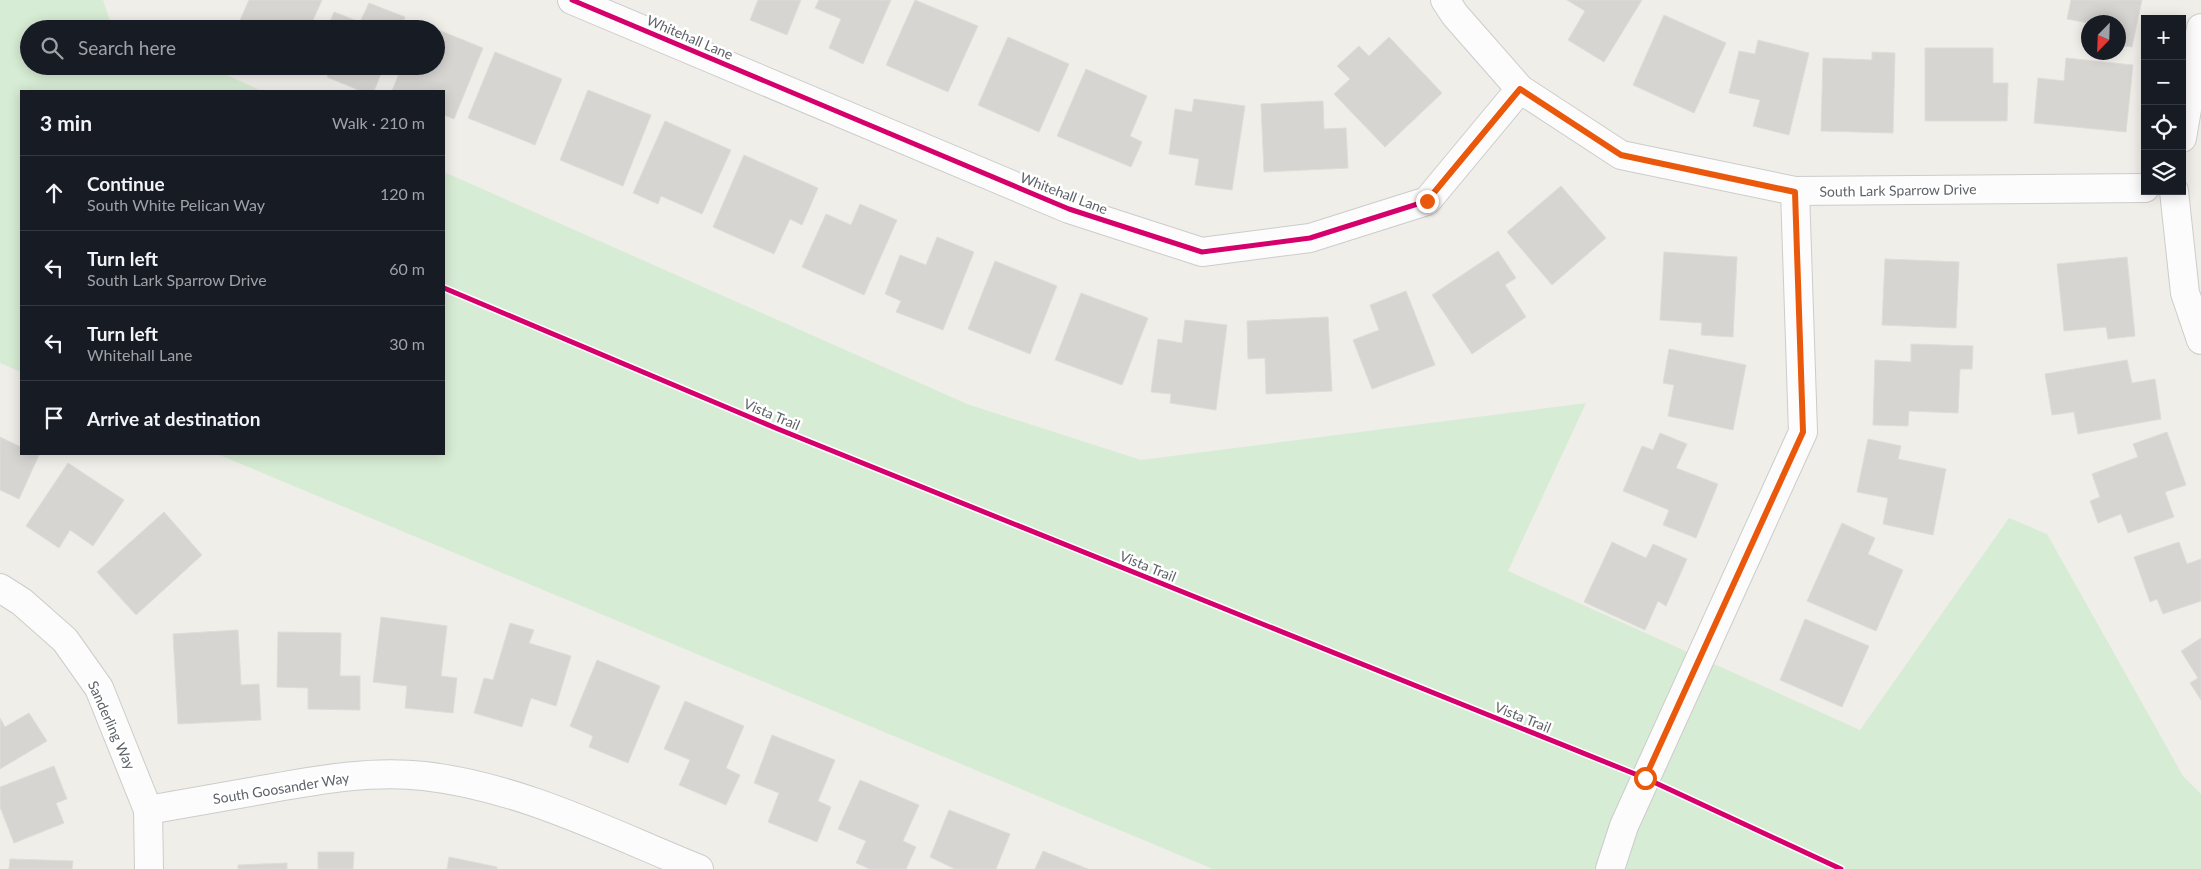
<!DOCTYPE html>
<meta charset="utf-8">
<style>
:root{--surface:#171b24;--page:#242831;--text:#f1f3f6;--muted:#9ea1a6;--line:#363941}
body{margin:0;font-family:Lato,sans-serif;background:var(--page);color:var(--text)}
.controls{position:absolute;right:15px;top:15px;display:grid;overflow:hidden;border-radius:0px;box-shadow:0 2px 12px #0003}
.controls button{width:45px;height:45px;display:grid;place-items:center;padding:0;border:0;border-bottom:1px solid var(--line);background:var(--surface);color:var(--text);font:25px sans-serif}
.compass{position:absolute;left:2081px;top:15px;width:45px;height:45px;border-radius:50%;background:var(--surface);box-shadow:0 2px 12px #0003;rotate:203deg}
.stop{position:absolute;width:15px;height:15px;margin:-11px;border:4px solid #ea580c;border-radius:50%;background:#fff}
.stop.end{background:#ea580c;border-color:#fff;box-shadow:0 1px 5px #0008}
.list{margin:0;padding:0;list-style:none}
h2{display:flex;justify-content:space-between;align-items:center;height:65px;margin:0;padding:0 20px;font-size:21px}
h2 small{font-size:16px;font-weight:400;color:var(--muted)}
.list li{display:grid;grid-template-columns:32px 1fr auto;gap:15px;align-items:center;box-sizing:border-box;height:75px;padding:0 20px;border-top:1px solid var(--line)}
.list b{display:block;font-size:19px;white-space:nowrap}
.list p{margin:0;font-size:16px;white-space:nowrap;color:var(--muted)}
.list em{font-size:16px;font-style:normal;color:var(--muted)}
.icon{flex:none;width:28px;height:28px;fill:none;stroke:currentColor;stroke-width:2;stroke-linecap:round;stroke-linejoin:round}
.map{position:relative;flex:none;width:2201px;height:869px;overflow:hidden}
.search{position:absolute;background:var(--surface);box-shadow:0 2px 12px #0003;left:20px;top:20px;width:425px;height:55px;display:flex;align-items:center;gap:12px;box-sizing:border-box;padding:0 18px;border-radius:28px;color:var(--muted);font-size:19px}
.panel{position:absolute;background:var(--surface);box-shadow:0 2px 12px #0003;left:20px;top:90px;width:425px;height:365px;border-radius:0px}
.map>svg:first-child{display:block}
.green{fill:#d7ecd4}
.building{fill:#d6d5d2;stroke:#deddd8}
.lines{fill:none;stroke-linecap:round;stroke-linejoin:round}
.street-casing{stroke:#cccccb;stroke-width:30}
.street{stroke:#fdfcfc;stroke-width:28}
.cycleway-casing{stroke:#fff;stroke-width:8}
.cycleway{stroke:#d6006c;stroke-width:5}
.route{stroke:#ea580c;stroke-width:6}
.labels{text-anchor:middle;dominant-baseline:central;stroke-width:5;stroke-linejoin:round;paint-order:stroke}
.street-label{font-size:14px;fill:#5e6368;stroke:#fff}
</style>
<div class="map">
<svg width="2201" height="869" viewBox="0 0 2201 869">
<rect width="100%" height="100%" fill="#efeee9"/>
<g class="green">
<path d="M 0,0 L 103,0 L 111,24 L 121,29 L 29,29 L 29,66 L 206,66 L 262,91 L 21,91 L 21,372 L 0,363 Z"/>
<path d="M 444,172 L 967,404 L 1141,460 L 1586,403 L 1508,571 L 1860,730 L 2009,518 L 2047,534 L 2183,776 L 2201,794 L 2201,869 L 1213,869 L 217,454 L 444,454 Z"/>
</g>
<g class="building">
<path d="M 249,0 L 322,0 L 309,29 L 242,29 L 237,27 Z"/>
<path d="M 758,0 L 801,0 L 787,35 L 750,20 Z"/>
<path d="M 819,0 L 891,0 L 863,64 L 829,48 L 841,19 L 815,8 Z"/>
<path d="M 915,0 L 978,26 L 948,92 L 886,65 Z"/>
<path d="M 1567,0 L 1642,0 L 1604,62 L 1568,40 L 1585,11 Z"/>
<path d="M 2071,0 L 2142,0 L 2132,47 L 2118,45 L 2118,22 L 2088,23 L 2067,19 Z"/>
<path d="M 369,3 L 405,17 L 400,29 L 327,29 L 334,12 L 360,22 Z"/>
<path d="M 1664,15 L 1726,43 L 1694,113 L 1633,85 Z"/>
<path d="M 436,29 L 483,48 L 454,119 L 444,115 L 444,91 L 392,91 L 402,66 L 436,66 Z"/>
<path d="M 1008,37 L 1069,64 L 1039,132 L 978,105 Z"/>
<path d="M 1389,37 L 1442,93 L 1385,147 L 1334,94 L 1350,79 L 1337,66 L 1359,46 L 1369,56 Z"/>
<path d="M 1758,40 L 1809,53 L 1789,135 L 1753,126 L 1760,100 L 1729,93 L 1739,51 L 1755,54 Z"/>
<path d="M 1925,48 L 1993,48 L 1993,83 L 2008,83 L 2007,121 L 1925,121 Z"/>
<path d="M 495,52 L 562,79 L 535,145 L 468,118 Z"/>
<path d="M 1872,52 L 1895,53 L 1893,133 L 1821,131 L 1823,58 L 1872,60 Z"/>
<path d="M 2066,58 L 2133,65 L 2126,132 L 2034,123 L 2038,78 L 2064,81 Z"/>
<path d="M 332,66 L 384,66 L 374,91 L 361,91 L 327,77 Z"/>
<path d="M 1086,69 L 1147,96 L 1130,136 L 1142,142 L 1131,167 L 1057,136 Z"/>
<path d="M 588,90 L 651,115 L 623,186 L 560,160 Z"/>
<path d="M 1194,99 L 1245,106 L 1232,190 L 1195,185 L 1199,159 L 1169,154 L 1175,109 L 1192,112 Z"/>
<path d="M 1323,101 L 1324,129 L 1346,128 L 1348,168 L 1264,172 L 1261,104 Z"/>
<path d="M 665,121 L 731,150 L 702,214 L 661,196 L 658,204 L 633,193 Z"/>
<path d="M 744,155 L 818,188 L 802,225 L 790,219 L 774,254 L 713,227 Z"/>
<path d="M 1561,186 L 1606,238 L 1552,285 L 1507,232 Z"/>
<path d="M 860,204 L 897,220 L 864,295 L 802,267 L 826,214 L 851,225 Z"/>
<path d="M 937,237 L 974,252 L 943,330 L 896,312 L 901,301 L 885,294 L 900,255 L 926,265 Z"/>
<path d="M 1498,251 L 1516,278 L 1505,285 L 1526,317 L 1472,354 L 1432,295 Z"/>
<path d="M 1664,252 L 1737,257 L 1733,337 L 1701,335 L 1702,323 L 1660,320 Z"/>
<path d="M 2127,257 L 2135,336 L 2108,339 L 2106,327 L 2064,331 L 2057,264 Z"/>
<path d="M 1885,259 L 1959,262 L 1956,328 L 1882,325 Z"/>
<path d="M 995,261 L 1057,286 L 1030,354 L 968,329 Z"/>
<path d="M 1406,291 L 1435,365 L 1372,389 L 1353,340 L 1379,330 L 1370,305 Z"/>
<path d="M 1081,293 L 1148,318 L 1122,385 L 1055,360 Z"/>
<path d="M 1328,317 L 1332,391 L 1266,394 L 1265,358 L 1248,359 L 1247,321 Z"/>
<path d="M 1185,320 L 1227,325 L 1216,410 L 1170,403 L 1171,394 L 1151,392 L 1158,339 L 1182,343 Z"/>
<path d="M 1911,344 L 1973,346 L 1972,369 L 1960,369 L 1958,413 L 1909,411 L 1908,426 L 1873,425 L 1875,360 L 1911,362 Z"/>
<path d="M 1669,349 L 1746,365 L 1733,430 L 1668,416 L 1674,385 L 1663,383 Z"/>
<path d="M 2127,360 L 2132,383 L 2155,379 L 2161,419 L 2078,434 L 2074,412 L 2052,415 L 2045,374 Z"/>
<path d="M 2167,432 L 2186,485 L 2165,492 L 2174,517 L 2128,533 L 2121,514 L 2098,523 L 2090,501 L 2100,497 L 2092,474 L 2138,457 L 2133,444 Z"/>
<path d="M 1660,433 L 1687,444 L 1676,468 L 1718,484 L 1696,538 L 1663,525 L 1669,510 L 1623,491 L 1642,446 L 1653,450 Z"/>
<path d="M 0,437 L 21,447 L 21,454 L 39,455 L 19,499 L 0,490 Z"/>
<path d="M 1868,439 L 1901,446 L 1898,459 L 1946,469 L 1933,535 L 1883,524 L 1888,498 L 1857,492 Z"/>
<path d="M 68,463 L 124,500 L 93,546 L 70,530 L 59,548 L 26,526 Z"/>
<path d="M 164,512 L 202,555 L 136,615 L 97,572 Z"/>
<path d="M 1842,523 L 1875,538 L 1868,554 L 1903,570 L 1876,631 L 1807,601 Z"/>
<path d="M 1612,542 L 1646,558 L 1653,544 L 1687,559 L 1666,606 L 1658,601 L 1645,630 L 1584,602 Z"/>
<path d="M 2179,542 L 2187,564 L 2201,559 L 2201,601 L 2163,614 L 2157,599 L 2150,602 L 2134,557 Z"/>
<path d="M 381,617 L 447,626 L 441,676 L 457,678 L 453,713 L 405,708 L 407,686 L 373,682 Z"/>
<path d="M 1805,619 L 1869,646 L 1842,707 L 1780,680 Z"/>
<path d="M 510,623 L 534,630 L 529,643 L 571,656 L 556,706 L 531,698 L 522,727 L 474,713 L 484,678 L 493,680 Z"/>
<path d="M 238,630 L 241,685 L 259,684 L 261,720 L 178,724 L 173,634 Z"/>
<path d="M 278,632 L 341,633 L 340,676 L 360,676 L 360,710 L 308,709 L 308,688 L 277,687 Z"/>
<path d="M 2201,638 L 2201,700 L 2190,683 L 2198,678 L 2181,651 Z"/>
<path d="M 597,660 L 660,686 L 628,763 L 589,747 L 593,736 L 570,726 Z"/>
<path d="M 685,701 L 744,726 L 726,768 L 740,775 L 726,805 L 679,785 L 690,760 L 664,749 Z"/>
<path d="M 29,713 L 47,741 L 0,769 L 0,718 L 5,727 Z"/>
<path d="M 772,735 L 835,760 L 818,801 L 831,807 L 817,842 L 768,822 L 779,793 L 754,783 Z"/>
<path d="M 54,766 L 67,799 L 56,803 L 64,823 L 14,843 L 0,807 L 0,787 Z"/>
<path d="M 860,780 L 919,805 L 903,841 L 916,847 L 906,869 L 870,869 L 856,863 L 866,841 L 838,829 Z"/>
<path d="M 949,810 L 1010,834 L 996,869 L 955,869 L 930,857 Z"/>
<path d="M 1043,851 L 1088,869 L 1035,869 Z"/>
<path d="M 318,852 L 354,852 L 353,869 L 318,869 Z"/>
<path d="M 449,857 L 497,867 L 497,869 L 447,869 Z"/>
<path d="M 10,859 L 73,861 L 72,869 L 9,869 Z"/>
<path d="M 287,863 L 287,869 L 238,869 L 238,865 Z"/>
</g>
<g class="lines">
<g class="street-casing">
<g id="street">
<path d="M 572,0 L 1069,209 L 1202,252 L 1310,238 L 1427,201 L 1520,89"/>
<path d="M 1445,0 L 1455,15 L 1520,89 L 1621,155 L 1795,191 L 2145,188"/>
<path d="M 2182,138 L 2201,28"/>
<path d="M 2174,191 L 2185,293 L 2201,340"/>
<path d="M 0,588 L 22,602 L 65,640 L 99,688 L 148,810 L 149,869"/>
<path d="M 148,810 C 187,803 227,796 267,789 C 318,780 372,770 424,776 C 521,787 610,833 699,869"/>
<path d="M 1610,869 L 1624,826 L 1803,432 L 1795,191"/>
</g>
</g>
<use href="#street" class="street"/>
<g class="cycleway-casing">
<g id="cycleway">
<path d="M 572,0 L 1069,209 L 1202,252 L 1310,238 L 1427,201 L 1520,89"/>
<path d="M 444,288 L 778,429 L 1645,778 L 1841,869"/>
</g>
</g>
<use href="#cycleway" class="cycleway"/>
</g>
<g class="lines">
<path class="route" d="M 1427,201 L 1520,89 L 1621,155 L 1795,192 L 1803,432 L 1645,778"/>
</g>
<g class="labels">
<g class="street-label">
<text transform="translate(690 37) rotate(23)">Whitehall Lane</text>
<text transform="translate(1898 190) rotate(-1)">South Lark Sparrow Drive</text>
<text transform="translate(1064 193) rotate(21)">Whitehall Lane</text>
<text transform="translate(772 414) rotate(23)">Vista Trail</text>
<text transform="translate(1148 566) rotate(22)">Vista Trail</text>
<text transform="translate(1523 717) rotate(22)">Vista Trail</text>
<text transform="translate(112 725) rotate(66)">Sanderling Way</text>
<text transform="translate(281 788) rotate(-9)">South Goosander Way</text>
</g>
</g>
</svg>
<div class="controls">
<button>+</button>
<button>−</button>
<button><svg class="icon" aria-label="locate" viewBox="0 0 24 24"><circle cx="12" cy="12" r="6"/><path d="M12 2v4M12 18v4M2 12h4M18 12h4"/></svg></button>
<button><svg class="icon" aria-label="layers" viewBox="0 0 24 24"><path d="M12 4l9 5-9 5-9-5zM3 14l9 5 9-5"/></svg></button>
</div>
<svg class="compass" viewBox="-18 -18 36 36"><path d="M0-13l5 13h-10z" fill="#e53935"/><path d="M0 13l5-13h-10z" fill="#9ea1a6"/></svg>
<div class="stop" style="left:1645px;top:778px"></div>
<div class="stop end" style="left:1427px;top:201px"></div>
<div class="search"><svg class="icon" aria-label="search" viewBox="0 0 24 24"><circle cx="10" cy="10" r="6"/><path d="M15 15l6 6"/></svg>Search here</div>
<section class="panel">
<h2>3 min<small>Walk · 210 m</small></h2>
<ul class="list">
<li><svg class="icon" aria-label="ahead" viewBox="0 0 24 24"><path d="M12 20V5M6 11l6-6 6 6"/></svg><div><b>Continue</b><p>South White Pelican Way</p></div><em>120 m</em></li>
<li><svg class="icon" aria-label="left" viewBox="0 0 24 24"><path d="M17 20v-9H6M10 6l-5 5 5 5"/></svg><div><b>Turn left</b><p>South Lark Sparrow Drive</p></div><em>60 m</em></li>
<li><svg class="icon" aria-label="left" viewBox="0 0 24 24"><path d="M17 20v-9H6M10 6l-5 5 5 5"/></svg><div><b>Turn left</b><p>Whitehall Lane</p></div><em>30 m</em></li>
<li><svg class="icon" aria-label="arrive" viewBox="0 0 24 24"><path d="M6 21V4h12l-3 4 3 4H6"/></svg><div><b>Arrive at destination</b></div></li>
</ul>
</section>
</div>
